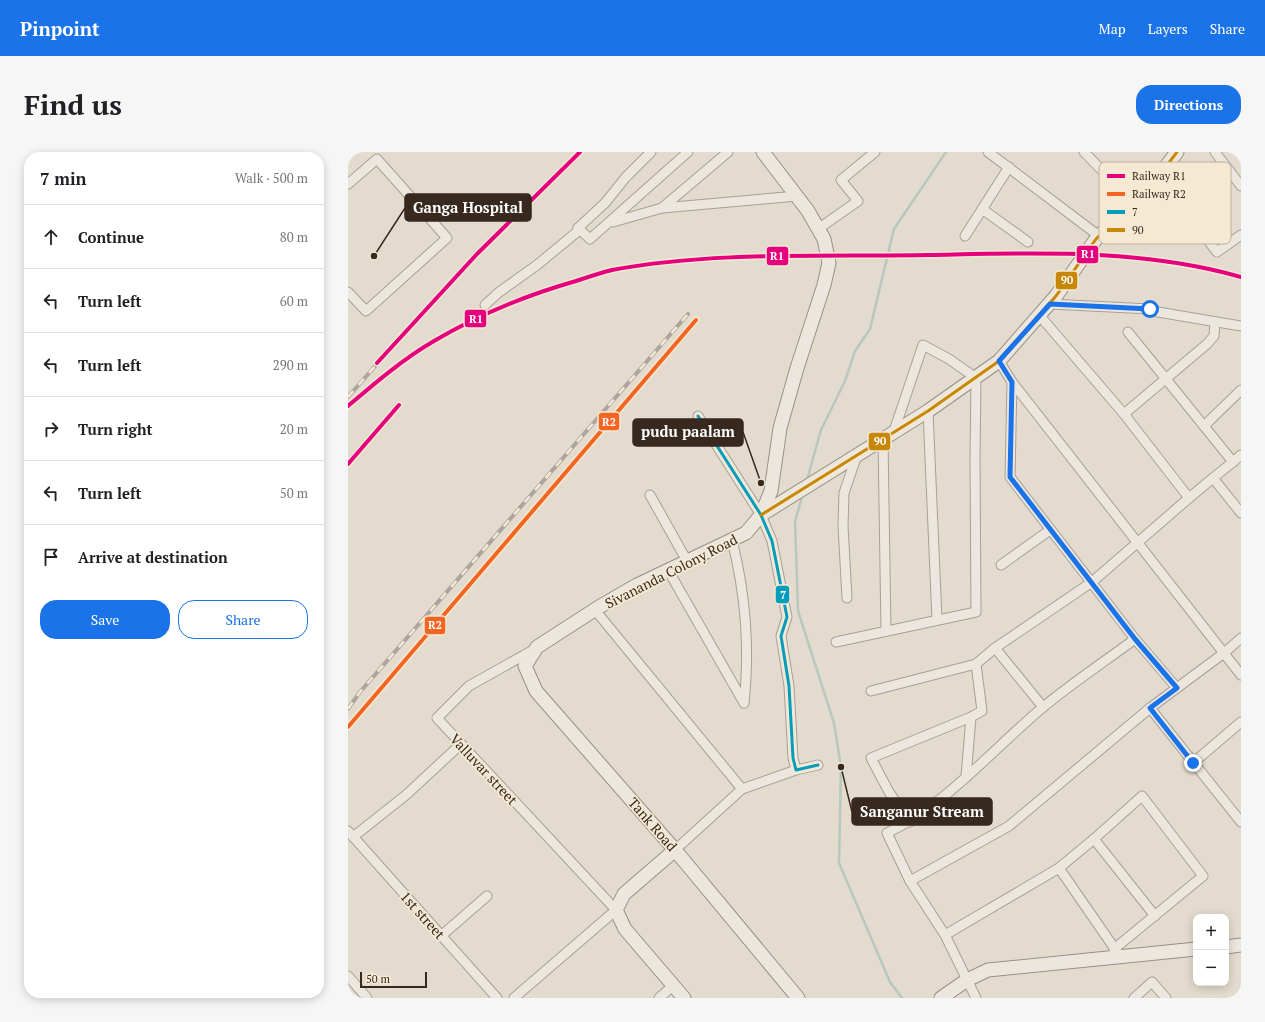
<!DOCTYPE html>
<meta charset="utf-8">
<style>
:root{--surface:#fff;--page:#f6f6f6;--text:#202124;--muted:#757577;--line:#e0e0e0;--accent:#1a73e8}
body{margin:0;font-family:"PT Serif",serif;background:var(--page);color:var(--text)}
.controls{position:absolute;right:12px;bottom:12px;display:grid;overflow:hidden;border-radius:8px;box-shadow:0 2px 10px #0003}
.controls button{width:36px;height:36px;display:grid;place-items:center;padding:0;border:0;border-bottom:1px solid var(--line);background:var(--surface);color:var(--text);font:20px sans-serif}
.scale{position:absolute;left:12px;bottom:10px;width:67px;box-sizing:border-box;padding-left:4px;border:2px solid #37291e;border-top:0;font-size:11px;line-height:14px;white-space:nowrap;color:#37291e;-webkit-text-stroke:3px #f5e9d3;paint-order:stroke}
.stop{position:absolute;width:12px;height:12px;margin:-9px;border:3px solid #1a73e8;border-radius:50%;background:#fff}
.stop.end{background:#1a73e8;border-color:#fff;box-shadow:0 1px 4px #0008}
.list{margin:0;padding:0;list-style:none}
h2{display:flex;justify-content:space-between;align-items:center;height:52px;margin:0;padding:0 16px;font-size:17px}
h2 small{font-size:13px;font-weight:400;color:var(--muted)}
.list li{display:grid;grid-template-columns:26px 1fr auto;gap:12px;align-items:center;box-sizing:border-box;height:64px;padding:0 16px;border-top:1px solid var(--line)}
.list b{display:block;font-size:15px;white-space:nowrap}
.list em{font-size:13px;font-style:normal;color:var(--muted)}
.actions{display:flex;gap:8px;padding:12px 16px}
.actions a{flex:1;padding:9px 0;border:1px solid var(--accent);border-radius:16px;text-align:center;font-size:14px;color:var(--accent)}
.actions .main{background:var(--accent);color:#fff}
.icon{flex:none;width:22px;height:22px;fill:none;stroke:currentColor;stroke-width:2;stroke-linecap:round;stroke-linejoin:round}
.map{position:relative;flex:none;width:893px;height:846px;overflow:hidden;border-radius:16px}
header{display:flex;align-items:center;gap:24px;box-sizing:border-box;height:56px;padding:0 20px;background:var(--accent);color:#fff}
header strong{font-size:19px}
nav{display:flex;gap:22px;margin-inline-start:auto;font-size:14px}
.intro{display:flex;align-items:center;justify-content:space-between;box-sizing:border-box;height:96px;padding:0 24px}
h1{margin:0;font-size:28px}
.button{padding:10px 18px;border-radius:16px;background:var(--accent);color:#fff;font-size:14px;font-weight:700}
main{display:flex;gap:24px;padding:0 24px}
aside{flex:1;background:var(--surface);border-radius:16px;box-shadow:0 2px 10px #0003}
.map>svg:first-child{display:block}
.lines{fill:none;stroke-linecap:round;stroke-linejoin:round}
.stream{stroke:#b8c8be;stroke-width:2.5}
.street-casing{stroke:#a8a096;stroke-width:11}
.secondary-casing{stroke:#989086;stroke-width:15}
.street{stroke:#ece7de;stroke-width:9}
.secondary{stroke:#ece7de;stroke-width:13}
.rail-casing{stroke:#aba59e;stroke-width:4}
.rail{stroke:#f5e9d3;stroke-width:2.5;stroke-dasharray:8;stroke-linecap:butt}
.bus-1-casing{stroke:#f5e9d3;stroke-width:6}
.bus-2-casing{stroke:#f5e9d3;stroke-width:6}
.bus-1{stroke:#069cbc;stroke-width:3}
.bus-2{stroke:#c78708;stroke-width:3}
.rail-1-casing{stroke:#f5e9d3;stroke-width:7}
.rail-2-casing{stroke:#f5e9d3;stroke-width:7}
.rail-1{stroke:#e5007d;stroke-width:4}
.rail-2{stroke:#f26522;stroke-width:4}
.route{stroke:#1a73e8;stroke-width:5}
.labels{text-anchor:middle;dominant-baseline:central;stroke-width:3.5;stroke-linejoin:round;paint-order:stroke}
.street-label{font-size:14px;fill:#37291e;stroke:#f5e9d3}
.key{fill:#f5e9d3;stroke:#bcaf9d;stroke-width:1}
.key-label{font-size:11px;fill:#37291e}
.leader{fill:none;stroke:#37291e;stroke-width:1.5}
.callout-dot{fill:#37291e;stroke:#f5e9d3;stroke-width:1.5}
.callout{fill:#37291e;stroke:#37291e;stroke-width:1.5}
.callout-label{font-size:15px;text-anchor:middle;font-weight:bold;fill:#fff}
.line-badge{stroke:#f5e9d3;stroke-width:1.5}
.badge-label{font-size:11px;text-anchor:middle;font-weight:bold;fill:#fff}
</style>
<header>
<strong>Pinpoint</strong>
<nav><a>Map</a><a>Layers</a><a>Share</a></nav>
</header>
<div class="intro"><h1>Find us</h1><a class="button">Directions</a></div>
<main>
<aside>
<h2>7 min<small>Walk · 500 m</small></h2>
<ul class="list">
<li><svg class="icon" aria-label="ahead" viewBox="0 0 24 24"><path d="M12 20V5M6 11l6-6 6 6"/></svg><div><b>Continue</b></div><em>80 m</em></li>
<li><svg class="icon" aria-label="left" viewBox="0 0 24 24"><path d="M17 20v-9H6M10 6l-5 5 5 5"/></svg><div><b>Turn left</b></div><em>60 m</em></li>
<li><svg class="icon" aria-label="left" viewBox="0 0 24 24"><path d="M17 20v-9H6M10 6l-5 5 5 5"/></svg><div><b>Turn left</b></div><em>290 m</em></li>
<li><svg class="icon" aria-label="right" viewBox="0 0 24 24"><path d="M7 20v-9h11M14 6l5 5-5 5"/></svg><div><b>Turn right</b></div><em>20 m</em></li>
<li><svg class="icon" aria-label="left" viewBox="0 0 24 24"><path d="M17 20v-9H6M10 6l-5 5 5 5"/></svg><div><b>Turn left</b></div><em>50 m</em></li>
<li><svg class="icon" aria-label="arrive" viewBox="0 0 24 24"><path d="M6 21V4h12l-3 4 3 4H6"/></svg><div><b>Arrive at destination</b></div></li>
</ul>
<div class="actions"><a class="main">Save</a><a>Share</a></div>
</aside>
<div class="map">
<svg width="893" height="846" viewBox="0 0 893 846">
<rect width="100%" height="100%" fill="#e3dbcd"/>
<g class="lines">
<g class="stream">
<path d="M 459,328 L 473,278 L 497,229 L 507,199 L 522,177 L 546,77 L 598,0"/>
<path d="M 455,342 L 447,369 L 450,459 L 486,571 L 493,615 L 491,711 L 542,830 L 554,846"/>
</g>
<g class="street-casing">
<g id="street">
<path d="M 640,0 L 751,84"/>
<path d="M 736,0 L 784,49"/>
<path d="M 867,0 L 893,34"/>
<path d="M 810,25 L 869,100 L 893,83"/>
<path d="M 0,32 L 29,7 L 99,86 L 18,159 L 0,140"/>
<path d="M 314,56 L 449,44"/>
<path d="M 634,57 L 680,90"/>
<path d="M 265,70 L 314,56 L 380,0"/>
<path d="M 230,76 L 242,87 L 340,0"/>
<path d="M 470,77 L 510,49 L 493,28 L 527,0"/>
<path d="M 617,84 L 661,15"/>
<path d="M 702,152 L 802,157 L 810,160 L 893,174"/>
<path d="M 137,153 L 150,141 L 189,113 L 229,80 L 230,76 L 257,51 L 278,25 L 303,0"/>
<path d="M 780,180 L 885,310 L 893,303"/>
<path d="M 651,209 L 664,230 L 893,523"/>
<path d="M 664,230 L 662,325 L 787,487 L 829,536"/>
<path d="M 580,259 L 589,468"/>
<path d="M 776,262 L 859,192 L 866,184 L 867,170"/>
<path d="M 350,264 L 413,363 L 424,389 L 439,465 L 433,484 L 441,534 L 445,606 L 448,618 L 470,613"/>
<path d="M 856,274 L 893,238"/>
<path d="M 535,287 L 538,479"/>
<path d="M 885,310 L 865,326 L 893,361"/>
<path d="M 302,343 L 339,409"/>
<path d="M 841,346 L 865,326"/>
<path d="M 384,388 C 397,440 402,497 396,551"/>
<path d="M 653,413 L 702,378"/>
<path d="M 320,418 L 396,551"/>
<path d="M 499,446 L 495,374 L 496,341 L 509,303"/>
<path d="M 247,458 L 394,637 L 327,698"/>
<path d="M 488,490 L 628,460 L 627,307 L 628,226 L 601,207 L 575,193 L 546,279"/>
<path d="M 647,496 L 695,555"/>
<path d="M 523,539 L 628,512 L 647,496 L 744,430 L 841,346 L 776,262 L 692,164"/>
<path d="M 802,556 L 893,670"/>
<path d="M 845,611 L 893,570"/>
<path d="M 618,625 L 623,565 L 634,559 L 628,512"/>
<path d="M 394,637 L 448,618"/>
<path d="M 562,670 L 541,640 L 523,606 L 623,565"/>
<path d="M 0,679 L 149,846"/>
<path d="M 5,685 L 58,643 L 113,592"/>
<path d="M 746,687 L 807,764"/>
<path d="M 711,716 L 769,800"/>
<path d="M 562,729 L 661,674 L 802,556 L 876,501 L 893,486"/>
<path d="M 597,783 L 711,716 L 746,687 L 794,644 L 855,724 L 766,797"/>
<path d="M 93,784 L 139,744"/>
<path d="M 0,824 L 19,846"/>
<path d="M 166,846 L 268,758 L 89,566 L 121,534 L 187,497"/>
<path d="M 311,846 L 326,833"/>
<path d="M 628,846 L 597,783 L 562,729 L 539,681 C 599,652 644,598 694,556 C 724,531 756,510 787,487"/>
<path d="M 786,846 L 804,830 L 818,846"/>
</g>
</g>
<g class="secondary-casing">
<g id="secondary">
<path d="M 415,0 L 460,59 L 476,87 L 481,111 L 476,133 L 449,216 L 432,276 L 423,339 L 413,363 L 398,381 L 289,433 L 251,455 L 189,495 L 177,514 L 188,539 L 327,698 L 450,846"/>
<path d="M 413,363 L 580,259 L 651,209 L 708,144 L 748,87 L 810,25 L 829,0"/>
<path d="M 327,698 L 276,742 L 268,758 L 277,777 L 336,846"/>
<path d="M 878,795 L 893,793"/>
<path d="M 593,846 L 619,828 L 640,818 L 848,797"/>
</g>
</g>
<use href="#street" class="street"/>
<use href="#secondary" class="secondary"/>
<g class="rail-casing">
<g id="rail">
<path d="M 0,245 C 74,160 150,78 232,0"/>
<path d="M 0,254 C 27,231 55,207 86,189 C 130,163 179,143 228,129 C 240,125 252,121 264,118 C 366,99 477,105 581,103 C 686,101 791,96 893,125"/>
<path d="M 0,312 L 51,253"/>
<path d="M 0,557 L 12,540 L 340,162"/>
<path d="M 0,575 L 348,168"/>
</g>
</g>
<use href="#rail" class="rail"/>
<g class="bus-1-casing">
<path id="bus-1" d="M 350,264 L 413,363 L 424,389 L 439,465 L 433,484 L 441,534 L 445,606 L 448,618 L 470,613"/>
</g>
<g class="bus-2-casing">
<path id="bus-2" d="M 413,363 L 580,259 L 651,209 L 708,144 L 748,87 L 810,25 L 829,0"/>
</g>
<use href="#bus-1" class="bus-1"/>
<use href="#bus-2" class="bus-2"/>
<g class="rail-1-casing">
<g id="rail-1">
<path d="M 29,211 L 129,102 L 232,0"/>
<path d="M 0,254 C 27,231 55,207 86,189 C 130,163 179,143 228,129 C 240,125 252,121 264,118 C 366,99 477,105 581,103 C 686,101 791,96 893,125"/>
<path d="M 0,312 L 51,253"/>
</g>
</g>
<g class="rail-2-casing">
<path id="rail-2" d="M 0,575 L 348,168"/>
</g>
<use href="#rail-1" class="rail-1"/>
<use href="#rail-2" class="rail-2"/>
</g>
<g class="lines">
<path class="route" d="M 802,157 L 702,152 L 651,209 L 664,230 L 662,325 L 787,487 L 829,536 L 802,556 L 845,611"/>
</g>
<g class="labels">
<g class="street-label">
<text transform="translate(323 419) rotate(-27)">Sivananda Colony Road</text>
<text transform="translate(136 617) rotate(47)">Valluvar street</text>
<text transform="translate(305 672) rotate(49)">Tank Road</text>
<text transform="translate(75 763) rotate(48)">1st street</text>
</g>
</g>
<rect x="751" y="10" width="132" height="82" rx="6" class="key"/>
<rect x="759" y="22" width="18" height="4" fill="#e5007d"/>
<rect x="759" y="40" width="18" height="4" fill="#f26522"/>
<rect x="759" y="58" width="18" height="4" fill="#069cbc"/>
<rect x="759" y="76" width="18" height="4" fill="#c78708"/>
<g class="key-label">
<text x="784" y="28">Railway R1</text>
<text x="784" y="46">Railway R2</text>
<text x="784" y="64">7</text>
<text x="784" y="82">90</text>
</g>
<path class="leader" d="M26 104L57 56M413 331L395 280M493 615L504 660"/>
<g class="callout-dot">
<circle cx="26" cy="104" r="4"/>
<circle cx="413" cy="331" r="4"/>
<circle cx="493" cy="615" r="4"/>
</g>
<g class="callout">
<rect x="57" y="42" width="126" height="27" rx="4"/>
<rect x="285" y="267" width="110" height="27" rx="4"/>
<rect x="504" y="646" width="140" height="27" rx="4"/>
</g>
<g class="callout-label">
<text x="120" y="61">Ganga Hospital</text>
<text x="340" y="285">pudu paalam</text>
<text x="574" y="665">Sanganur Stream</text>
</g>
<g class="line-badge">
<rect x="728" y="93" width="23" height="19" rx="4" fill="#e5007d"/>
<rect x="418" y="94" width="23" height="20" rx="4" fill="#e5007d"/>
<rect x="707" y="119" width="23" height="19" rx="4" fill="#c78708"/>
<rect x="116" y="157" width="23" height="19" rx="4" fill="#e5007d"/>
<rect x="250" y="260" width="22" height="19" rx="4" fill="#f26522"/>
<rect x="520" y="280" width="23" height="19" rx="4" fill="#c78708"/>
<rect x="427" y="433" width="15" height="19" rx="4" fill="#069cbc"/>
<rect x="76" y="464" width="22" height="19" rx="4" fill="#f26522"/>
</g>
<g class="badge-label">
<text x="740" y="106">R1</text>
<text x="429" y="108">R1</text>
<text x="719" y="132">90</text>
<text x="128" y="171">R1</text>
<text x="261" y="274">R2</text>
<text x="532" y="293">90</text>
<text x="435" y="447">7</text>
<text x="87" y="477">R2</text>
</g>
</svg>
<div class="controls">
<button>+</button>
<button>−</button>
</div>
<div class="scale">50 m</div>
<div class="stop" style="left:802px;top:157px"></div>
<div class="stop end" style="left:845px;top:611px"></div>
</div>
</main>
